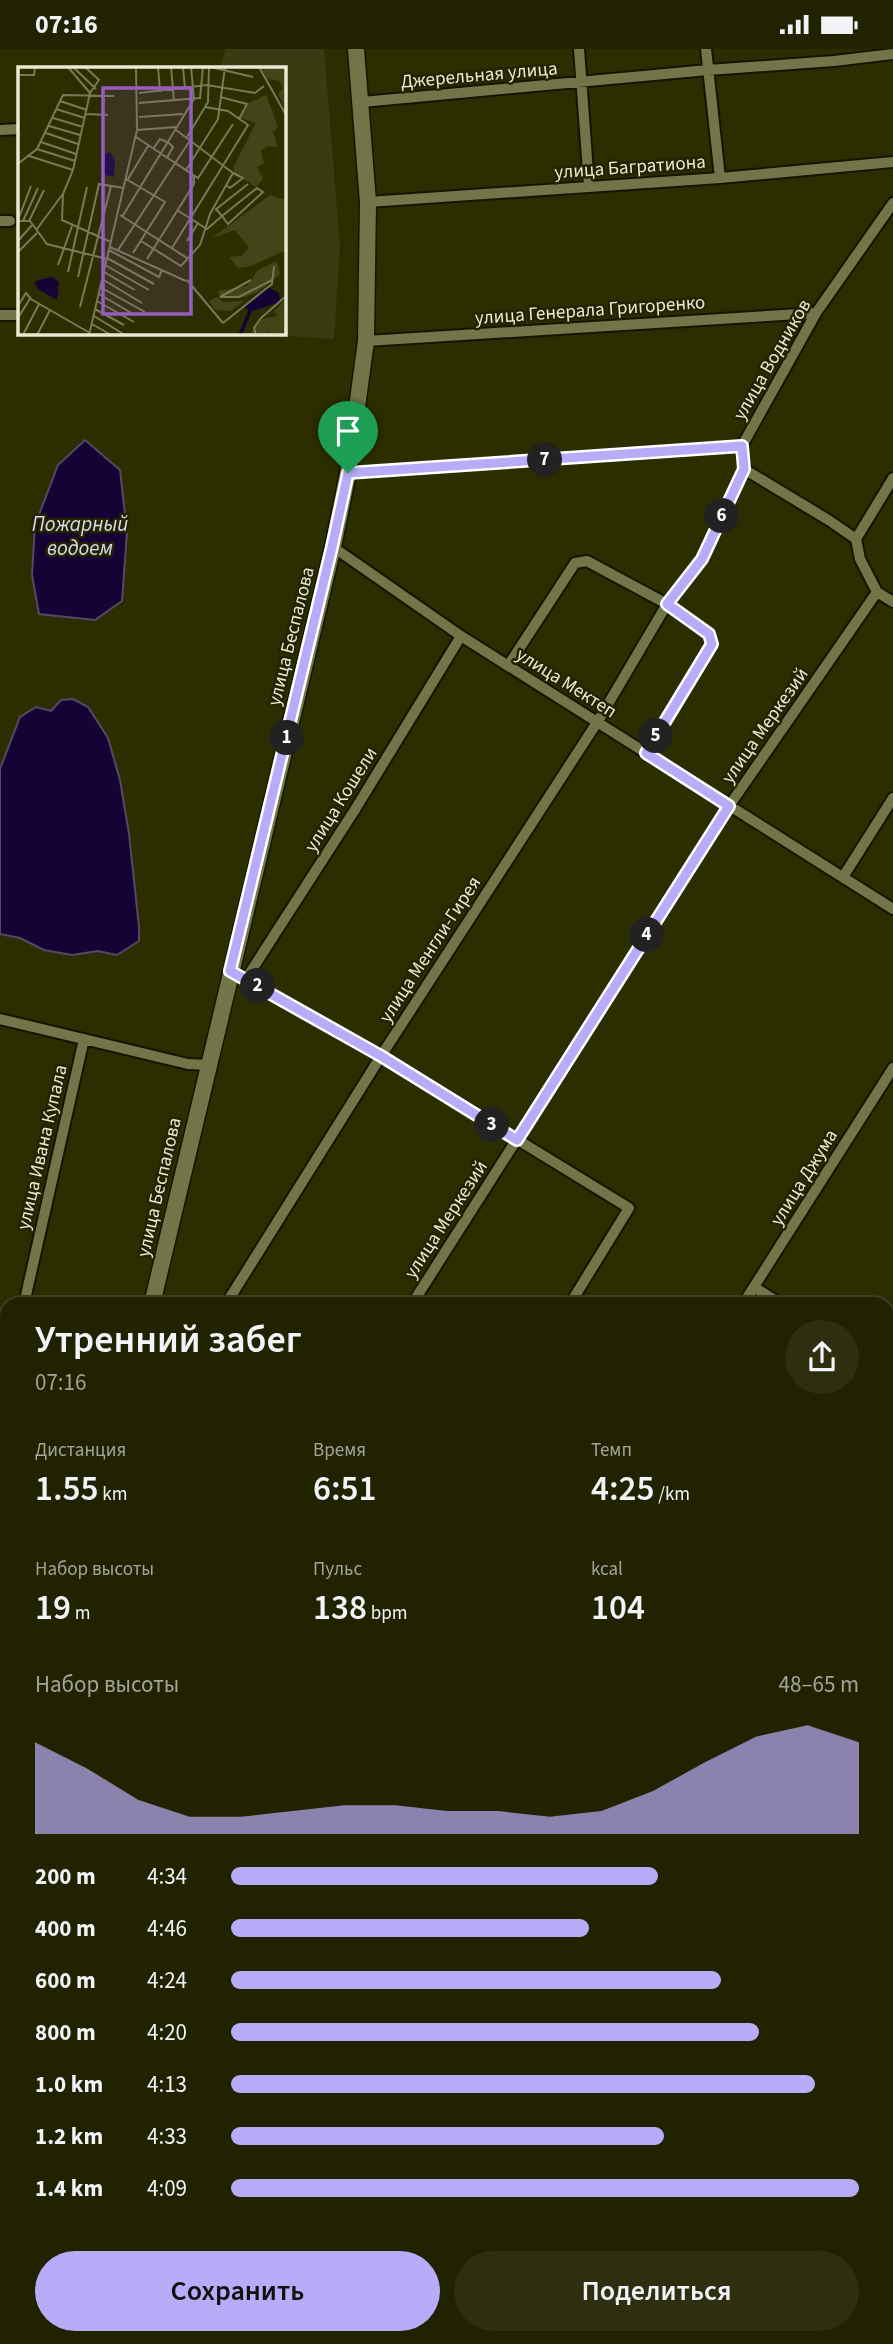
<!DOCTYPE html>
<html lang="ru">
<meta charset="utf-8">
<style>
:root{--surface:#212200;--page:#2d2f0f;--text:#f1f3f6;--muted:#a2a499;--line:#3e3f22;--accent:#b8abf7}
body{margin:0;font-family:"Source Sans 3",sans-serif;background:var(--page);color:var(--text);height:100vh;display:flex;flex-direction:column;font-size:26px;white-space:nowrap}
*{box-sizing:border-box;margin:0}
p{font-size:23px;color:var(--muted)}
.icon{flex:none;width:38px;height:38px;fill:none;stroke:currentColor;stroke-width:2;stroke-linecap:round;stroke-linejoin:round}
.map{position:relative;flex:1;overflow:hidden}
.panel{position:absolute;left:0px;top:1248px;width:894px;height:1048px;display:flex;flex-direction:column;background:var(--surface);border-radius:21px 21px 0 0;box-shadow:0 2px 5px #0004,0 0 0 2px var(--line)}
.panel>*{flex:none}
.pin{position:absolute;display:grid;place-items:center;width:60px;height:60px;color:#fff;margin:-72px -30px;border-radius:50% 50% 50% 0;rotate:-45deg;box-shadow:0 0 7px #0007}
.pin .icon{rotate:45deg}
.km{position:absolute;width:35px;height:35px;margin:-18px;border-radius:50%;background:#222;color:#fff;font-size:19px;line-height:35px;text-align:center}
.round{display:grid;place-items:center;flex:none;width:74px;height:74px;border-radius:37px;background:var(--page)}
.overview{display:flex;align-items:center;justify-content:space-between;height:119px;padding:0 35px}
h1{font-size:38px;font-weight:600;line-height:52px}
.stats{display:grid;grid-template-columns:repeat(3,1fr);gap:10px;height:119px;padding:7px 35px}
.stats div{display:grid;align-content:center}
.stats b{font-size:35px;font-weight:600}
.stats small{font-size:19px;font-weight:400}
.stats p{font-size:19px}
.chart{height:196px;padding:14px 35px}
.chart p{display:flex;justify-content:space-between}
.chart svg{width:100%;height:126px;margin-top:7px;fill:var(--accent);opacity:.7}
.button{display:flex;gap:14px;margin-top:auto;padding:14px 35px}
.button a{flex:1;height:80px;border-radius:42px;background:var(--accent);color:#111;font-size:28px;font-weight:600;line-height:80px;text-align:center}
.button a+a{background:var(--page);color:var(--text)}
ul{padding:0 35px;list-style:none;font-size:23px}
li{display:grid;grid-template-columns:112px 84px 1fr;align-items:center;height:52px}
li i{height:18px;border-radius:9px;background:var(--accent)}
.status{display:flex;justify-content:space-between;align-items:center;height:49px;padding:0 35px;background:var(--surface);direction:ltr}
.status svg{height:19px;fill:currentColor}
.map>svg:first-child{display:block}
.built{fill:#393c12}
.water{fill:#150335;stroke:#544964;stroke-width:2}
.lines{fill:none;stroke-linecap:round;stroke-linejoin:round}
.street-casing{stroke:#141501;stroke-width:14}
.secondary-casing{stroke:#141501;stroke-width:19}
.street{stroke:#717547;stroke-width:10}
.secondary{stroke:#717547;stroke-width:16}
.route-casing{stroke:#fff;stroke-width:14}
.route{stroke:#b8abf7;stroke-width:9}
.labels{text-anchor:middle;stroke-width:5;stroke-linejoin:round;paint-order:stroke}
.street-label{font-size:19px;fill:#e8ebd2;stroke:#222402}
.water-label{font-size:21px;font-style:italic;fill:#dcd9ee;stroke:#222402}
.inset-river{fill:none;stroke:#150335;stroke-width:3.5}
.inset-road{fill:none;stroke:#777a54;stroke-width:2}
.view{fill:#965cc4;fill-opacity:0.15;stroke:#965cc4;stroke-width:3.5}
.inset-edge{fill:none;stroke:#e8ebd2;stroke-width:3.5}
</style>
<div class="status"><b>07:16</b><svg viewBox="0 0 49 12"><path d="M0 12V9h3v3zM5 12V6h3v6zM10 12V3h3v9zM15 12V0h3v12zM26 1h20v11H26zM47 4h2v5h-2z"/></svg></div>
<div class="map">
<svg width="893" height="2295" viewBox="0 0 893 2295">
<rect width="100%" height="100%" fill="#2c2e00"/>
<path class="built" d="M226 0H324L340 198 334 290 247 284H284V19H220Z
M893 1913V1958L887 1954V1916Z"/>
<path class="water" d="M85 391 120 421 127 483 122 552 95 571 39 565 32 526 35 476 58 416Z
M73 650 88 658 108 689 120 731 129 785 139 878V892L117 906 98 902 72 906 44 901 20 889 0 885V720L20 668 36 658 51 662 61 651Z"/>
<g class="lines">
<g class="street-casing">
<path id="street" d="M579 0 589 137
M706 0 720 129
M362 53 708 21 834 12 893 5
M0 81 19 80
M368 153 720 129 893 113
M0 172H10
M0 266H19
M366 292 816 264
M744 420 830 472 856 490 860 510 877 543 893 553
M348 424 742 397
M856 490 893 429
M333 498 461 587 893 860
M508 617 575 514 587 512 667 555 709 585 712 595 646 704
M843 828 893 749
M230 922 381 1007 629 1159 570 1255
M246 930 356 759 461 587
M0 970 188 1015 209 1016
M754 1238 781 1255
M24 1255 84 990
M226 1255 381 1007 598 672 667 555 702 510 744 420 742 397 816 264 893 154
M412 1255 729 757 877 543
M743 1255 893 1019
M887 1331 893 1322
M0 1361 7 1330
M887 1497 893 1488
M0 1539 7 1542
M887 1681 893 1675
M0 1723 7 1724
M0 1943 7 1947
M0 2034 7 2037
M0 2114 7 2118
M0 2200 7 2204
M11 2289 21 2295
M151 2289 161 2295
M300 2289 309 2294"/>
</g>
<g class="secondary-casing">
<path id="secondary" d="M152 1255 333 498 348 424 366 292 368 153 356 0
M0 1901 7 1869
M887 1964 893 1971"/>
</g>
<use href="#street" class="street"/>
<use href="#secondary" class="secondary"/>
</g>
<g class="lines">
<g class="route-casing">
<path id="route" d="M742 397 744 420 702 510 667 555 709 585 712 595 646 704 729 757 517 1091 381 1007 230 922 332 498 348 424Z"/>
</g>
<use href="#route" class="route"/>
</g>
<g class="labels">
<g class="street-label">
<text transform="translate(479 25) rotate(-5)" y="7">Джерельная улица</text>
<text transform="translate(630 117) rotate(-4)" y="7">улица Багратиона</text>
<text transform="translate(590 260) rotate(-4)" y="7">улица Генерала Григоренко</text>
<text transform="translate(771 310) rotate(-60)" y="7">улица Водников</text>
<text transform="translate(290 587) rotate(-76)" y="7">улица Беспалова</text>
<text transform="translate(567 633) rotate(32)" y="7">улица Мектеп</text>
<text transform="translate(764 676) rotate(-55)" y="7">улица Меркезий</text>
<text transform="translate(340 750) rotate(-58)" y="7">улица Кошели</text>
<text transform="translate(429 900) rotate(-57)" y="7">улица Менгли-Гирея</text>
<text transform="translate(41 1098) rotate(-77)" y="7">улица Ивана Купала</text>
<text transform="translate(803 1128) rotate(-58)" y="7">улица Джума</text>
<text transform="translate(158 1138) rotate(-77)" y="7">улица Беспалова</text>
<text transform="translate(445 1170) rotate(-57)" y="7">улица Меркезий</text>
</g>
<g class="water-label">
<text x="80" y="482">Пожарный<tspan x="80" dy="24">водоем</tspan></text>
</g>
</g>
<g transform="translate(18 18)">
<rect width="268" height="268" fill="#2c2e00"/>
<path d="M243 0H268V43L260 27 265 21 261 14 249 12ZM248 28 260 60 255 65 260 80 249 79 243 84 246 96 239 100 245 112 238 120 216 106V99L238 56 223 51 225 45 231 36ZM252 128 268 133V183L233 199 220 201 211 190 223 189 231 181 217 163 194 171ZM259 194 262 207 240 225 228 230 201 228 200 224 229 219 240 203ZM199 230 206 235 226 234 213 244 197 243 191 234ZM268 232V267L250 268 253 257 249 268H231L244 252 259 249 256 244Z" fill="#434519"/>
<path d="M92 85 97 93 96 110 83 107 87 87ZM24 212 35 210 41 215 39 233 20 222 16 215ZM250 220 261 226 262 235 232 245 226 239Z" fill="#150335"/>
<path class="inset-river" d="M222 268 232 244"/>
<path class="inset-road" d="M50 0 72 26M55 0 78 22M67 0 81 13 72 26M140 0 142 25M153 0 156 34M165 0 167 22M192 0 235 10M241 0 268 48M0 8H16L17 0M72 26 55 103 45 127 44 153 93 175M121 26 189 18 237 26 246 19M202 30 229 37 221 52M42 34 69 43M121 36 182 31 185 0M38 42 67 51M68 47 90 48M121 50 165 47M35 51 65 60M31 59 62 68M119 63 158 60M28 66 60 77M118 70 180 111 215 57M169 70 190 35 191 0M23 75 58 87M19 82 57 94M135 82 142 72 151 76 155 80 149 91M11 89 55 103M1 96 19 82 45 28 96 29M168 103 200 52 207 0M108 112 147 135 115 186M110 112 130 79M208 118 212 121 225 111 215 106M159 143 189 162 204 149 239 121 245 125 210 157 204 149 198 142M197 143 230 117M102 148 169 191M104 150 176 32 173 0M0 153 13 119M0 154H12L29 177 89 192M5 154 20 121M11 154 26 123M19 162 44 128M0 174 15 157M123 174 163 199 182 178 192 147 215 106 158 63M169 174 180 156M92 180 168 214M154 181 230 58 210 44 187 40M91 183 141 210 144 203M100 183 171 75M0 185 19 166M89 191 136 217M129 192 176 117V108M40 198 54 159M87 198 131 223M50 205 69 120M86 205 117 223M60 210 81 117 106 121M84 212 124 236M169 213 205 256M233 213 202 230H221L254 213M82 220 127 245M81 227 115 247M11 231 72 266M79 234 116 255M0 239 8 226 13 232M62 240 93 119M77 242 106 258M76 249 107 268M0 251 13 230M205 256 254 217 256 199M74 257 93 268M5 268 21 237M19 268 32 243M71 268 119 63 118 0M238 268 236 261 243 251 267 230"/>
<path class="view" d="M85 21H173V247H85Z"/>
<rect width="268" height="268" class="inset-edge"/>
</g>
</svg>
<div class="pin" style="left:348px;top:424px;background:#1e9e55"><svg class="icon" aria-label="arrive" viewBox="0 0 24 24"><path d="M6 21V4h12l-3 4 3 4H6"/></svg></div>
<b class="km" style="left:287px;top:689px">1</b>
<b class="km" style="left:258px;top:937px">2</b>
<b class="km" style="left:492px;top:1076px">3</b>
<b class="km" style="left:647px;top:886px">4</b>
<b class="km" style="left:656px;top:687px">5</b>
<b class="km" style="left:722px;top:467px">6</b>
<b class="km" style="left:545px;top:411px">7</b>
<section class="panel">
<div class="overview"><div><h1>Утренний забег</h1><p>07:16</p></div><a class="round"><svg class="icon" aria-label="share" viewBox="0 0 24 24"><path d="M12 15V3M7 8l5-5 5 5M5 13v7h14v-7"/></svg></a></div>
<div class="stats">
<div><p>Дистанция</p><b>1.55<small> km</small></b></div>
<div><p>Время</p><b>6:51</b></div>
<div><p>Темп</p><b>4:25<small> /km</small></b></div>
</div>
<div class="stats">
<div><p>Набор высоты</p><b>19<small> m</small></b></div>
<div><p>Пульс</p><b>138<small> bpm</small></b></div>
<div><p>kcal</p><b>104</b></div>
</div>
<div class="chart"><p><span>Набор высоты</span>48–65 m</p>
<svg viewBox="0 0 160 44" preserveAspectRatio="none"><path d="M0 44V12L10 21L20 32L30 38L40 38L50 36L60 34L70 34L80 36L90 36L100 38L110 36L120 29L130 19L140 10L150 6L160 12V44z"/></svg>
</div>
<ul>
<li><b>200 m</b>4:34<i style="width:68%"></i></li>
<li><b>400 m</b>4:46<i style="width:57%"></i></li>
<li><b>600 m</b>4:24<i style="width:78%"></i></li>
<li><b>800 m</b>4:20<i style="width:84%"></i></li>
<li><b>1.0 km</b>4:13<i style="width:93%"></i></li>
<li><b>1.2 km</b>4:33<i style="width:69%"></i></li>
<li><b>1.4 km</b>4:09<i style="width:100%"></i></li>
</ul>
<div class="button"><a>Сохранить</a><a>Поделиться</a></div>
</section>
</div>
